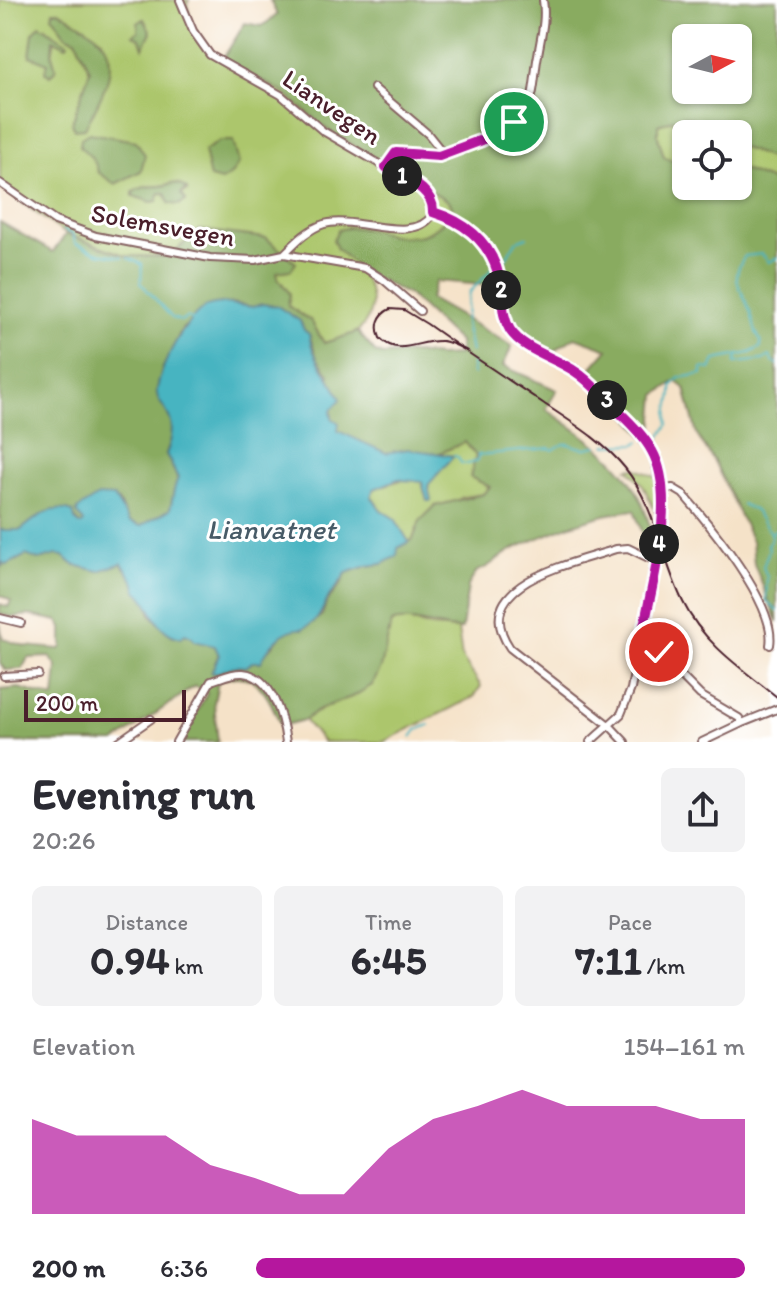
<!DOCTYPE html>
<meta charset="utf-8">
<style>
:root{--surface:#fff;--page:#f2f2f3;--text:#2b2b33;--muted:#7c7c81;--accent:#b5179e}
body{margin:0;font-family:Itim,sans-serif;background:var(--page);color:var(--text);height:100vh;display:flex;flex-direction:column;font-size:30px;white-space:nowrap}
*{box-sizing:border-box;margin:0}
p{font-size:26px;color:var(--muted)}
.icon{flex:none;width:44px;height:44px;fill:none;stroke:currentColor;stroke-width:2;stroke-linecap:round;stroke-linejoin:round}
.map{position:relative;height:742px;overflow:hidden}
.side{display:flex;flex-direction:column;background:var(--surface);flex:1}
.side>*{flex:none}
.needle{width:52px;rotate:83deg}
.fabs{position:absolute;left:672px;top:24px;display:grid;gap:16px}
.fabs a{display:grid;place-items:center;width:80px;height:80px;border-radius:12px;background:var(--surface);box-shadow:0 2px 6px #0004;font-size:40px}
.scale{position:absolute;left:24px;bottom:20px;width:162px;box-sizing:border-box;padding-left:8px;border:4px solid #4a1f2b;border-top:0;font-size:22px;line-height:28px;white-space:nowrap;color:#4a1f2b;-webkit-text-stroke:6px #fff;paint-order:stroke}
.pin{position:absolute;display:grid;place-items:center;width:68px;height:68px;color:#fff;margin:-34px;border:4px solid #fff;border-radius:50%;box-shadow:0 2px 8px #0007}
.km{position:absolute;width:40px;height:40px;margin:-20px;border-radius:50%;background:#222;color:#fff;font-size:22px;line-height:40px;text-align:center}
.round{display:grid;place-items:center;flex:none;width:84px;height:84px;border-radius:12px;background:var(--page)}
.head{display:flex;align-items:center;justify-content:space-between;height:136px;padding:0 32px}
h1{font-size:44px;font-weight:700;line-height:60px}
.stats{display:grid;grid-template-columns:repeat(3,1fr);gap:12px;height:136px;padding:8px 32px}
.stats div{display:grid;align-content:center;border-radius:12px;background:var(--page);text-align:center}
.stats b{font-size:40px;font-weight:700}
.stats small{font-size:22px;font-weight:400}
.stats p{font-size:22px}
.chart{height:224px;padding:16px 32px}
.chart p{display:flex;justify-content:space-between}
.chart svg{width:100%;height:144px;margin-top:8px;fill:var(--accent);opacity:.7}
ul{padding:0 32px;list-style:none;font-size:26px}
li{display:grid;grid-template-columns:128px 96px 1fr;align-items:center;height:60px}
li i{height:20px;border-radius:10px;background:var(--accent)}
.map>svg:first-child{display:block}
.green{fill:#acc66c;stroke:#7b724c;stroke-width:2;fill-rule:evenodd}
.forest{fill:#89ab60;stroke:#6a6546;stroke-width:2;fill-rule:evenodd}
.water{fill:#46b4c1;stroke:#486a76;stroke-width:2}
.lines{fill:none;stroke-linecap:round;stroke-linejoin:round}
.stream{stroke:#46b4c1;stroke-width:2}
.minor-casing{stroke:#866362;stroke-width:10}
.minor{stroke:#fff;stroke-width:6}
.tram{stroke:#4a1f2b;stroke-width:2}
.route-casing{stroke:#fff;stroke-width:16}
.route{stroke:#b5179e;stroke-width:10}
.labels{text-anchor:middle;stroke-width:6;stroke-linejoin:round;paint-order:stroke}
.street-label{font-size:26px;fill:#4a1f2b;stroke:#fff}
.water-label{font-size:28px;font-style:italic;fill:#485b67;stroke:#fff}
</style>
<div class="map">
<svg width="777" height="742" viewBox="0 0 777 742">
<rect width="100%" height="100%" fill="#fff"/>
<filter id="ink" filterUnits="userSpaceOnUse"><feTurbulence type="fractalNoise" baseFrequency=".0125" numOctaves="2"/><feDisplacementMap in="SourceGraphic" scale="16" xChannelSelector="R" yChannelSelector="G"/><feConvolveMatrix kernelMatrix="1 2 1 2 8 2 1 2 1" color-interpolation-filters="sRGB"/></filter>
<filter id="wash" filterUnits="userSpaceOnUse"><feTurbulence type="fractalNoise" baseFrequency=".006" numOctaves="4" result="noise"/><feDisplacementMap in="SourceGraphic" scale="32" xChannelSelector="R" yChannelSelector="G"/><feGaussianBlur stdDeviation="1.8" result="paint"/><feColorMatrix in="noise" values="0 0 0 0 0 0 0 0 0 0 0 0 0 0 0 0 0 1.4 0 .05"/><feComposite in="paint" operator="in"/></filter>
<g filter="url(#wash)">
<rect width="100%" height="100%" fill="#f5e2c8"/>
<path class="green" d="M0 0H189L187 4 192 25 207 50 283 92 328 130 450 202 454 213 425 235 402 238 347 227 337 249C363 264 385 304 360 329 352 337 334 340 324 343L311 321 288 306 290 294 278 278 277 272 199 230 170 257 127 256 66 234 0 187ZM59 11 102 40 72 123 90 71 76 39C61 35 56 26 59 11ZM46 27 55 38 52 55 56 69 41 58ZM172 183 187 191 181 194 185 200C170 195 157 193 144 186L164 187Z
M683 116 700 121 718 134H686V166L664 157 658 137V125Z
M738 146 777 161V183L738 168Z
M465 442 476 456 474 469 490 486 483 494 463 497 420 521 413 539 409 542 395 519 381 510 371 496 374 489C392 483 404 476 422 482L427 501V485L452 456 435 455Z
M634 468 657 477 661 524 643 485 628 469Z
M402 618 430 627 458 629 462 658 481 686 474 697 383 742H323L304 720C325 705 349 698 372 685L391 623Z"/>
<path class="forest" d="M270 0H777V161L738 146V134H718L700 121 683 116 658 125V137L664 157 686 166V186H738V168L777 183V622L754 564 752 541 715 463 697 435 685 388 676 381 656 395 652 441 649 442 620 407 586 374 608 349 575 337 551 353C510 330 512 334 508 287L436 281 430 299 512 346 503 366 557 390 546 409C580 433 618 456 638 494 647 512 650 529 656 546L647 545 634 510C593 514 551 532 514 549 500 555 492 567 477 571L468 586 462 629C439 630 410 615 391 623L381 668 372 685 354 696 320 709 304 720 281 726C269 697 256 664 218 682L214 703 218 742H180L207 693 195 686 115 742H0L1 690 19 688 54 698 57 667 50 657 28 658 22 669 5 670 0 663V624L3 639 25 646 60 649 62 647V628L58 621 29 615 13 617 0 614V604L8 607 11 601 0 595V562L3 567 2 562 15 561 26 555 44 559 56 554 63 556 74 565 99 571 121 563 147 599 151 615 174 637 185 634 192 636 194 641 215 646 219 654 215 663 216 674 231 666 246 667 273 646 282 633 294 628 302 629 322 615 327 601 341 584 346 573 366 566 382 564 398 548 413 539 420 521 435 506 483 494 490 487 470 477 476 456 465 442 435 455 409 449 386 453 348 437 338 431 332 418 329 374 317 358 309 334 304 330 300 321 277 306 262 304 253 307 231 303 193 320 182 329 161 372 158 394 169 413 174 431 166 454 178 479C173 489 173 498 170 509L141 526 129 522 118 501 77 513 84 522 81 525 68 510C41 514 43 512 21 530H0V222L53 252 66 234 127 256 169 257 199 230 266 238 296 263 291 270 277 272 278 278 290 294 288 306 311 321 324 343 358 332 375 352 382 355 416 353 438 356 459 355V342L409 295 362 271 337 249 333 240 338 230C366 221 393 243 422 235 433 232 445 220 454 213L450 202 328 130 283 92 222 60 245 23 262 26 277 15ZM686 38H738V90H686Z
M53 11H59C72 20 91 28 101 40 124 65 97 104 85 128L74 129 72 123 90 70 76 39C57 34 64 26 52 16Z
M144 19 151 32 143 48 140 39 133 35 138 31V23Z
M40 25 68 43 66 46 53 39 52 55 56 69 50 76 45 72 48 63 30 56 33 33Z
M89 133 136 141 145 155 141 171 115 184 98 172C96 161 89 154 80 147L81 138Z
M220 141H233L239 163 231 175 221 181 210 178 204 151Z
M172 183 179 184 187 189 181 194 186 200C181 206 176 205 169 203L165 193H160L157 201 151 202 133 196V192C149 182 157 190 172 183Z"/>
<path class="water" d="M222 303 253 307 262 304 277 306 300 321 304 330 309 334C312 358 331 378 341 399L331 410 332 418 339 423 338 431 386 453 409 449 454 456 428 485 431 501H427L422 482C413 479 407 482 398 479L374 489 371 496 381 510 395 519 409 542 398 548 397 556 382 564 366 566 346 573C341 584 332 590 327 600 319 616 319 621 302 629 284 627 267 648 261 662H252L246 667C229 663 224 674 211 673L219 655 215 646 194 641 192 637 185 634 181 638C152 632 153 601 136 590L135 583 122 563 99 571 74 565 63 556 56 555 39 560 26 555 7 565 2 562V567L0 562V530H21C37 517 51 504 73 512L75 520 81 525 84 522 77 513 78 509 98 496 114 497 129 522 141 526 170 509C173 498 173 489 178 478L166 454C184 412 154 408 157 389 162 363 182 324 204 308 208 304 216 304 222 303Z"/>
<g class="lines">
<path class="stream" d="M64 230 73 234 75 243 98 253 122 257
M128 258 142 264 141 283 172 318 181 321 188 317 193 320
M499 265 505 260 516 241 527 237
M471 352 465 323 469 293 493 268
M737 357 735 363 763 360 770 356 772 361 777 364
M472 364 473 374
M659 439 669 424C665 410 674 400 672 386L679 378 702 374V368L711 369 715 360 750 353 761 347V341C752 328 755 324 750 311 742 288 728 280 745 256L762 254 769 262 777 258
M606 445 636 444 640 441
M454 456 458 457 461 463 468 464 478 461V455L550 448 553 450C569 439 565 445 583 448 587 449 592 446 597 446
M742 504 755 511 771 533
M777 529 771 533 772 536 768 545 769 550 763 567 767 577 766 601 777 611
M412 737 417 730 429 725"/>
</g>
</g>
<g filter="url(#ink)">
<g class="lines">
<g class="minor-casing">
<path id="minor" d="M180 0 193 31 210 55 281 95 323 131 421 188 432 200V215C414 245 355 215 324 224 308 229 295 243 284 254
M374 88 428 134 444 154
M386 167 396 153C409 150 420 158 433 157 455 155 514 129 526 110 536 94 534 73 538 55 541 36 546 20 543 0
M0 183 55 221 96 236 210 258 255 260 284 254 365 268 384 280 420 311
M433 212C471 225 496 245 501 286 503 306 504 323 518 339L579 373 637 430 653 452 661 489
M0 618 21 623
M642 636 700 695 739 718 742 723 777 709
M4 676 38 674
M118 742 151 719
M176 742 211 681C221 678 232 672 243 673 273 676 283 719 286 742
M590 742 621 714 631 689 662 527 661 489 673 488 683 494C709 524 777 605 770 645
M625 742 610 726 510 648C466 583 575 563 616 549L628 548 655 561
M702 742 742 723"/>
</g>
<use href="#minor" class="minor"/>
<path class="tram" d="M467 351C459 347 451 342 442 341 420 339 399 358 380 338 375 326 378 315 390 309L404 310 427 324C465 351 504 377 543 403 571 422 603 441 625 468 656 507 661 558 683 602 703 643 742 669 777 697"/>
</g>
</g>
<g class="lines" filter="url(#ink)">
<g class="route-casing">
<path id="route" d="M514 122 482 140 439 156 396 153 386 167C403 178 434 188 433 212 471 224 496 248 501 288 503 302 502 317 510 330 523 350 556 358 576 372 589 380 600 394 612 405 626 419 642 433 652 451 678 497 651 587 642 636L659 652"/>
</g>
<use href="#route" class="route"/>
</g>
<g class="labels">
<g class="street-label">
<text transform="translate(332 107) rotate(34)" y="9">Lianvegen</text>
<text transform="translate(163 225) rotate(10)" y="9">Solemsvegen</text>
</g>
<g class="water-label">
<text x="271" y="539">Lianvatnet</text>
</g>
</g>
</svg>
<div class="fabs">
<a><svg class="needle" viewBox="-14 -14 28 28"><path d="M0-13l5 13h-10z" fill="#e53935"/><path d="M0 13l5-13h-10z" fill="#7c7c81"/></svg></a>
<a><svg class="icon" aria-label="locate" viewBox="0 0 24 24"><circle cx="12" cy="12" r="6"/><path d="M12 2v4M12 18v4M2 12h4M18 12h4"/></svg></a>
</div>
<div class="scale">200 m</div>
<div class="pin" style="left:514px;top:122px;background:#1e9e55"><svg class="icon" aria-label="arrive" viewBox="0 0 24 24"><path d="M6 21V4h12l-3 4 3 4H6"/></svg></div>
<div class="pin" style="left:659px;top:652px;background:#d93025"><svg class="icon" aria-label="check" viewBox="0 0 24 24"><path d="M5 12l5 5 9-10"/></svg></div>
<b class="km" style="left:402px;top:176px">1</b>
<b class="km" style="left:501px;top:290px">2</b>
<b class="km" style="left:607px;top:400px">3</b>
<b class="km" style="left:659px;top:544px">4</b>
</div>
<section class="side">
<div class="head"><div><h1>Evening run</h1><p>20:26</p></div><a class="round"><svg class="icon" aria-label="share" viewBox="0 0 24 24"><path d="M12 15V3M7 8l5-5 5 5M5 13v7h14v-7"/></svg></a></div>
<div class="stats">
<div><p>Distance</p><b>0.94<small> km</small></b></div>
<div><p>Time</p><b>6:45</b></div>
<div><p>Pace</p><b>7:11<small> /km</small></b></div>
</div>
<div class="chart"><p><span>Elevation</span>154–161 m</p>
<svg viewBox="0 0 160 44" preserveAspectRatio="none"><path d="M0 44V15L10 20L20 20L30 20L40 29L50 33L60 38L70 38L80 24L90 15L100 11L110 6L120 11L130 11L140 11L150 15L160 15V44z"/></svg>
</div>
<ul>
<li><b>200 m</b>6:36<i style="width:100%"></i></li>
</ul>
</section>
